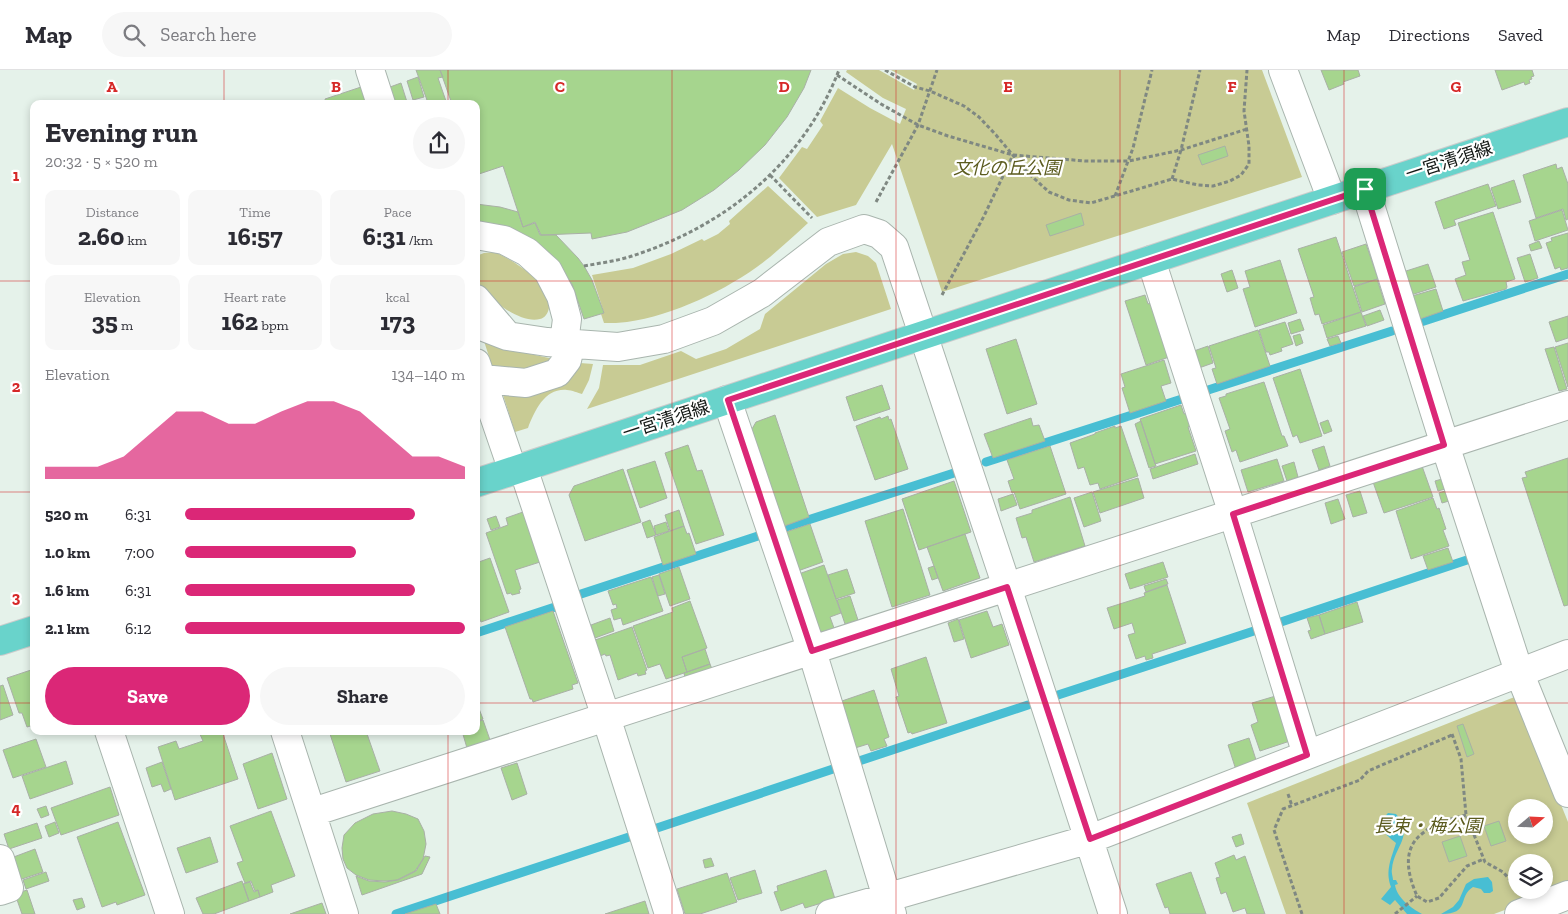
<!DOCTYPE html>
<meta charset="utf-8">
<style>
:root{--surface:#fff;--page:#f7f7f7;--text:#2b2b33;--muted:#7c7c81;--line:#e1e1e2;--accent:#db2777}
body{margin:0;font-family:"Zilla Slab","Noto Sans JP",serif;background:var(--page);color:var(--text);height:100vh;display:flex;flex-direction:column;font-size:19px;white-space:nowrap}
*{box-sizing:border-box;margin:0}
p{font-size:16px;color:var(--muted)}
.icon{flex:none;width:28px;height:28px;fill:none;stroke:currentColor;stroke-width:2;stroke-linecap:round;stroke-linejoin:round}
.map{position:relative;flex:1;overflow:hidden}
.drawer{position:absolute;left:30px;top:30px;width:450px;height:635px;display:flex;flex-direction:column;background:var(--surface);border-radius:10px;box-shadow:0 2px 8px #0003}
.drawer>*{flex:none}
.needle{width:32px;rotate:71deg}
.fabs{position:absolute;left:1508px;top:729px;display:grid;gap:10px}
.fabs a{display:grid;place-items:center;width:45px;height:45px;border-radius:50%;background:var(--surface);box-shadow:0 2px 8px #0003;font-size:25px}
.pin{position:absolute;display:grid;place-items:center;width:42px;height:42px;color:#fff;margin:-21px;border-radius:10px;box-shadow:0 2px 8px #0006}
.round{display:grid;place-items:center;flex:none;width:52px;height:52px;border-radius:26px;background:var(--page)}
.summary{display:flex;align-items:center;justify-content:space-between;height:85px;padding:0 15px}
h1{font-size:28px;font-weight:700;line-height:38px}
.figures{display:grid;grid-template-columns:repeat(3,1fr);gap:8px;height:85px;padding:5px 15px}
.figures div{display:grid;align-content:center;border-radius:10px;background:var(--page);text-align:center}
.figures b{font-size:25px;font-weight:700}
.figures small{font-size:14px;font-weight:400}
.figures p{font-size:14px}
.chart{height:140px;padding:10px 15px}
.chart p{display:flex;justify-content:space-between}
.chart svg{width:100%;height:90px;margin-top:5px;fill:var(--accent);opacity:.7}
.cta{display:flex;gap:10px;margin-top:auto;padding:10px 15px}
.cta a{flex:1;height:58px;border-radius:30px;background:var(--accent);color:#fff;font-size:20px;font-weight:700;line-height:58px;text-align:center}
.cta a+a{background:var(--page);color:var(--text)}
ul{padding:0 15px;list-style:none;font-size:16px}
li{display:grid;grid-template-columns:80px 60px 1fr;align-items:center;height:38px}
li i{height:12px;border-radius:6px;background:var(--accent)}
header{display:flex;align-items:center;gap:30px;box-sizing:border-box;height:70px;padding:0 25px;background:var(--surface);border-bottom:1px solid var(--line)}
header strong{font-size:24px}
nav{display:flex;gap:28px;margin-inline-start:auto;font-size:18px}
.search{width:350px;height:45px;background:var(--page);display:flex;align-items:center;gap:12px;box-sizing:border-box;padding:0 18px;border-radius:28px;color:var(--muted);font-size:19px}
.map>svg:first-child{display:block}
.green{fill:#c8cb94;fill-rule:evenodd}
.water{fill:#48bed3}
.lines{fill:none;stroke-linecap:round;stroke-linejoin:round}
.stream{stroke:#48bed3;stroke-width:9}
.building{fill:#a6d58e;stroke:#a9b0a6}
.minor-casing{stroke:#a9b5ae;stroke-width:30}
.major-casing{stroke:#cbcccc;stroke-width:30}
.path{stroke:#7f8882;stroke-width:3;stroke-dasharray:4 2.5;stroke-linecap:butt}
.minor{stroke:#fff;stroke-width:28}
.major{stroke:#69d3cb;stroke-width:28}
.route-casing{stroke:#fff;stroke-width:10}
.route{stroke:#db2777;stroke-width:6}
.grid{fill:none;stroke:#d62828;stroke-width:1;stroke-opacity:0.55}
.labels{text-anchor:middle;stroke-width:4.5;stroke-linejoin:round;paint-order:stroke}
.street-label{font-size:18px;fill:#131815;stroke:#fff}
.park-label{font-size:18px;font-style:italic;fill:#5b5b1e;stroke:#fff}
.grid-label{font-size:16px;text-anchor:middle;font-weight:bold;fill:#d62828;stroke:#fff;stroke-width:4.5;stroke-linejoin:round;paint-order:stroke}
</style>
<header>
<strong>Map</strong>
<div class="search"><svg class="icon" aria-label="search" viewBox="0 0 24 24"><circle cx="10" cy="10" r="6"/><path d="M15 15l6 6"/></svg>Search here</div>
<nav><a>Map</a><a>Directions</a><a>Saved</a></nav>
</header>
<div class="map">
<svg width="1568" height="844" viewBox="0 0 1568 844">
<rect width="100%" height="100%" fill="#e5f2ea"/>
<path class="green" d="M847 0H879L914 20 917 14 891 0H1262L1302 107 942 222 892 74 856 135 817 147 779 108 802 77 807 79 823 55 820 51 838 18 870 38 900 54 906 39 883 28 846 2Z
M768 116 808 153C796 164 783 176 770 187 733 217 676 245 627 252 620 253 612 253 604 253L601 244 604 243 592 205 633 198 671 184 702 169 704 171 718 164 730 154 729 151Z
M495 182C514 191 552 214 549 238 548 243 545 248 540 249 520 255 481 225 476 206 475 200 476 193 476 186L484 183Z
M856 182 868 186 876 193 891 239 587 339 599 318 603 295H640L681 281 696 289 726 279 760 259 765 244 826 194 843 184Z
M483 268 517 281 558 290 536 298 519 300 493 299Z
M580 293 593 294 589 310 582 324C578 323 572 320 567 320 545 318 535 340 528 358L515 362 503 325H528L562 313 574 305Z
M1517 626 1568 752V816L1494 844H1286L1247 733ZM1516 738H1544V765H1516ZM1516 792H1544V820H1516Z"/>
<path class="water" d="M1388 743 1396 744C1415 766 1394 776 1392 799 1391 802 1393 807 1393 810H1396L1398 814 1395 815C1397 828 1411 838 1422 844H1407L1395 830 1390 835 1381 829 1391 817C1385 801 1391 789 1396 773 1385 764 1375 756 1388 743Z
M1488 807 1492 812 1493 821 1490 823H1484L1481 819 1473 817C1457 827 1471 844 1441 844L1453 837 1459 830 1466 814 1474 809Z"/>
<g class="lines">
<path class="stream" d="M1421 252 1568 204
M1205 321 1392 261
M986 392 1185 328
M780 459 954 403
M581 524 758 466
M1278 553 1467 490
M476 563 555 537
M1058 625 1260 559
M856 692 1028 635
M657 758 839 697
M396 844 629 767"/>
</g>
<path class="building" d="M416 0H440L443 7 438 8 447 34H416L427 30Z
M440 0H811L804 18 787 47 765 75 739 100 714 120 682 140 627 162 592 169 591 163 541 165 535 152 523 157 503 96 476 105V34H452Z
M1321 0H1358L1360 6 1343 12 1344 14 1329 20Z
M1495 0H1532L1534 6 1531 7 1532 9 1529 10 1530 13 1525 15 1524 12 1502 20Z
M418 7 424 27 413 30 407 11Z
M401 13 407 32 395 34 390 17Z
M361 17 367 34H326L325 29Z
M1225 76 1228 86 1202 95 1198 85Z
M1556 94 1557 99 1562 97 1568 114V149L1566 150 1563 139 1536 148 1523 105Z
M1514 110 1521 132 1498 139 1491 118Z
M1488 114 1496 136 1454 150 1456 155 1444 159 1435 132Z
M476 134 500 137 518 142 523 157 535 153 540 165H556L578 188 584 196 592 210 604 243 584 249 572 214 558 195 476 153Z
M1562 140 1568 160 1535 171 1529 151Z
M1493 142 1515 209 1506 212 1507 217 1506 219 1463 231 1455 209 1466 205 1462 192 1470 190 1458 153Z
M1081 143 1084 155 1050 166 1046 155Z
M1568 163V198L1561 200 1560 197 1555 199 1546 173 1552 171 1551 168Z
M1336 167 1361 242 1322 254 1319 244 1315 245 1310 228 1314 227 1298 179Z
M1539 171 1542 178 1531 181 1529 175Z
M1366 174 1378 209 1354 216 1342 182Z
M1530 184 1538 208 1525 212 1517 188Z
M1280 190 1297 243 1255 257 1243 219 1250 217 1245 201Z
M1428 194 1436 217 1411 225 1403 202Z
M1232 200 1238 218 1227 222 1221 204Z
M1377 209 1385 234 1362 242 1354 217Z
M1436 219 1443 241 1420 249 1412 226Z
M1145 225 1148 234 1154 232 1172 286 1146 295 1125 231Z
M1380 240 1384 250 1367 256 1363 246Z
M1361 242 1366 256 1327 268 1323 255Z
M1568 246V268L1556 272 1549 252Z
M1300 249 1304 260 1291 264 1288 253Z
M1285 252 1293 274 1281 278 1282 281 1270 285 1269 282H1266L1259 260Z
M1258 260 1270 296 1217 314 1212 299 1216 298 1209 276Z
M1300 264 1303 273 1296 276 1293 266Z
M1338 266 1341 273 1330 276 1327 269Z
M1016 269 1037 334 1007 344 986 279Z
M1568 273V317L1555 277Z
M1208 276 1213 293 1196 299 1191 282Z
M1554 277 1567 319 1559 321 1545 279Z
M1164 290 1171 313 1161 316 1166 331 1130 343 1122 318 1125 317 1121 304Z
M1300 299 1322 366 1300 373 1297 365 1293 367 1273 308Z
M1264 312 1282 366H1284L1288 376 1240 392 1236 380 1232 382 1225 361 1230 359 1219 328 1226 326V324Z
M882 315 890 339 854 351 846 327Z
M1181 335 1184 344 1188 342 1192 355 1188 357 1196 381 1155 394 1140 349Z
M775 345 809 447 779 458 748 366 756 352Z
M888 346 889 350 891 349 908 399 875 410 856 356 880 347 881 349Z
M1031 348 1033 356 1039 355 1045 371 993 388 984 364Z
M1328 350 1332 361 1324 364 1320 353Z
M1141 351 1156 396 1149 398 1135 354Z
M1115 356V358L1121 356 1138 406 1100 419 1098 413 1090 415 1084 397 1078 399 1070 373 1095 364V363Z
M688 375 697 401 702 400 724 465 696 474 665 383Z
M1050 376 1066 424 1020 439 1014 422 1012 423 1008 411 1014 409 1007 390Z
M1324 376 1330 396 1319 400 1312 380Z
M1195 384 1198 394 1153 409 1150 399Z
M1568 388V535L1564 536 1522 408 1527 407 1525 402Z
M1277 389 1284 411 1248 422 1241 400Z
M655 391 667 428 640 438 627 400Z
M1294 392 1298 407 1287 411 1282 396Z
M1422 396 1433 427 1384 443 1373 412Z
M623 399 641 452 585 471 569 425 574 416Z
M1138 408 1144 428 1100 443 1093 422Z
M1442 409 1445 419 1438 421 1435 411Z
M954 411 971 462 919 480 902 429Z
M1360 421 1367 443 1353 447 1346 425Z
M1445 421 1449 431 1442 433 1439 423Z
M1092 422 1101 451 1084 457 1074 428Z
M1013 424 1017 435 1001 441 998 429Z
M1070 427 1085 476 1034 492 1026 467 1022 468 1016 448 1032 443V440Z
M1433 428 1437 439 1439 438 1446 459 1443 460 1449 476 1411 489 1396 441Z
M1338 429 1345 449 1331 454 1325 433Z
M903 439 930 525 892 537 865 451Z
M679 440 684 456 670 461 665 445Z
M523 442 540 492 515 500 521 519 519 520 520 523 512 525 511 523 507 524 486 463 508 455 506 448Z
M496 446 500 457 491 460 487 449Z
M650 450 656 465 647 468 642 453Z
M666 452 669 461 656 465 654 456Z
M810 454 823 492 792 503 786 462Z
M684 456 687 464 689 463 696 484 663 495 654 467Z
M965 464 980 508 943 521 927 477Z
M1448 478 1453 492 1428 500 1423 486Z
M490 488 509 542 481 552 476 540V493Z
M1163 492 1168 507 1130 519 1125 504Z
M824 495 841 543 830 547 834 558 822 562 811 557 793 506Z
M934 496 938 508 932 510 928 498Z
M679 497 690 529 670 536 659 504Z
M847 499 855 523 836 529 828 505Z
M659 505 665 524 658 526 652 507Z
M651 507 663 541 623 555 621 548 614 550 611 540 617 538 616 534 613 535 608 521Z
M1166 509 1168 514 1146 522 1144 516Z
M1167 515 1186 573 1152 584 1153 588 1146 590 1145 586 1136 589 1128 565 1135 563 1132 553 1114 559 1107 538 1145 526 1144 523Z
M850 526 858 550 845 554 837 530Z
M690 531 707 578 682 587 687 602 666 609 660 594 648 598 633 556 673 542 672 538Z
M1357 532 1363 552 1325 564 1319 545Z
M553 541 578 613 572 615 573 619 533 632 532 629H530L505 557Z
M987 541 993 557 1002 554 1009 575 971 588 959 550Z
M1319 545 1325 564 1311 569 1308 561 1311 560 1307 548Z
M610 548 614 561 595 568 591 555Z
M958 549 964 569 954 572 948 553Z
M632 557 647 600 645 601 646 604 638 606 637 603 618 610 610 585 606 586 605 584 600 586 595 570Z
M705 579 710 594 687 602 682 587Z
M926 587 947 653 912 664 911 662 908 663 896 627 899 626 891 599Z
M710 594 712 599 685 608 684 603Z
M34 599V655L27 657 22 643H19L7 608Z
M3 615 13 645 0 650V616Z
M874 620 889 667 884 669 887 676 871 681 868 674 855 678 839 632Z
M1279 625 1293 670 1260 681 1251 655 1258 652 1252 633Z
M476 631 483 649 476 652Z
M483 650 490 670 467 678 462 661H476V652Z
M1463 654 1474 684 1467 687 1457 656Z
M222 661 238 709 175 730 158 677 176 671 179 679 203 671 199 662Z
M329 661H366L380 701 346 712Z
M1249 668 1257 693 1236 700 1228 675Z
M36 669 46 697 13 708 3 680Z
M272 683 287 729 258 739 243 694Z
M66 691 73 714 30 729 22 706Z
M162 692 171 719 164 722 161 714 152 717 146 698Z
M517 693 527 724 512 730 501 698Z
M110 717 119 745 61 765 51 738Z
M46 736 49 745 41 748 37 739Z
M271 741 295 806 271 815 273 822 260 827 258 820 255 821 251 811 245 813 237 793 243 791 230 756Z
M392 741 406 744 418 749 424 761 426 774 423 789 415 801 397 810 385 811 369 810 356 805 347 798 343 789 342 778 344 765 355 753 373 744Z
M1499 751 1506 771 1491 776 1484 756Z
M55 752 59 763 49 767 45 756Z
M118 752 145 825 117 835 116 832 102 837 77 767Z
M37 753 42 768 9 779 4 764Z
M1241 764 1244 774 1236 777 1232 767Z
M1460 766 1467 786 1449 792 1442 772Z
M210 767 218 792 186 803 177 778Z
M35 779 43 802 19 810 11 788Z
M1234 785 1236 790 1245 786 1265 844H1247L1245 838 1233 842 1226 822 1221 824 1216 808 1220 807 1215 793Z
M425 786 430 787 422 804 362 825 356 806 369 811 385 812 398 810 416 801Z
M711 788 714 796 705 798 703 790Z
M755 800 762 823 738 830 730 808Z
M826 800 835 829 805 838 803 833 781 841 774 822 778 821 777 816Z
M46 802 49 811 26 819 23 810Z
M1191 802 1206 844H1170L1168 837 1165 838 1156 814Z
M727 803 737 832 700 844H685L677 819Z
M242 811 249 831 214 844H203L196 828Z
M250 812 254 822 258 820 260 827 249 831 243 814Z
M27 820 35 844H22L15 824Z
M82 828 85 837 77 840 73 830Z
M645 831 649 844H605Z
M322 833 326 844H290Z
M436 834 440 844H405Z"/>
<g class="lines">
<g class="minor-casing">
<path id="minor" d="M370 0 381 34
M1283 0 1332 130
M1365 119 1445 375 1519 602 1568 723
M476 165 504 170 527 182 548 201 561 226 567 249 564 273
M1151 190 1233 444 1307 685
M476 229 506 264
M476 254 507 266 547 272 618 277 664 269 713 251 762 223 828 172 864 159 879 164 894 177 1007 517 1113 844
M476 293 513 401
M482 309 526 313 557 303 567 290 571 273
M727 330 812 581 892 844
M523 398 606 647 669 844
M109 661 170 844
M285 661 344 844
M313 742 1568 335
M0 789 9 818 0 821
M830 844 1090 769 1568 584
M1519 844 1568 825"/>
</g>
<g class="major-casing">
<path id="major" d="M476 413 1568 52
M0 571 34 560"/>
</g>
<path class="path" d="M885 0 915 17 930 21 964 36 979 47 996 65 1026 101 1049 122 1069 130 1091 133 1172 109 1198 115 1213 116 1230 111 1241 105 1249 94V76L1244 41 1247 0
M837 5 881 34 918 55 948 66 1013 85 1085 91H1129L1181 80 1247 59
M770 105 812 148
M1172 109 1181 80 1200 0
M1115 126 1133 78 1152 0
M876 132 918 55 937 0
M584 196C600 193 617 191 632 186 726 156 803 93 839 0
M942 225 984 146 1013 85
M1452 664 1461 689 1466 745 1485 792 1503 802 1514 814
M1288 724 1292 736
M1466 745C1456 748 1445 750 1436 754 1431 756 1427 760 1423 763 1401 779 1408 805 1417 826L1427 832 1439 828 1467 796 1484 789
M1302 844 1274 760 1283 739 1360 710 1368 701 1452 665
M1395 844 1417 826"/>
<use href="#minor" class="minor"/>
<use href="#major" class="major"/>
</g>
<g class="lines">
<g class="route-casing">
<path id="route" d="M1365 119 1444 375 1233 444 1307 685 1090 769 1007 517 812 581 728 330Z"/>
</g>
<use href="#route" class="route"/>
</g>
<path class="grid" d="M224 0V34M448 0V34M672 0V844M896 0V844M1120 0V844M1344 0V844M0 211H34M476 211H1568M0 422H34M476 422H1568M0 633H34M476 633H1568M224 661V844M448 661V844"/>
<g class="labels">
<g class="street-label">
<text transform="translate(1449 91) rotate(-18)" y="6">一宮清須線</text>
<text transform="translate(666 350) rotate(-18)" y="6">一宮清須線</text>
</g>
<g class="park-label">
<text x="1007" y="104">文化の丘公園</text>
<text x="1428" y="762">長束・梅公園</text>
</g>
</g>
<g class="grid-label">
<text x="112" y="22">A</text>
<text x="336" y="22">B</text>
<text x="560" y="22">C</text>
<text x="784" y="22">D</text>
<text x="1008" y="22">E</text>
<text x="1232" y="22">F</text>
<text x="1456" y="22">G</text>
<text x="16" y="111">1</text>
<text x="16" y="322">2</text>
<text x="16" y="533">3</text>
<text x="16" y="744">4</text>
</g>
</svg>
<div class="fabs">
<a><svg class="needle" viewBox="-14 -14 28 28"><path d="M0-13l5 13h-10z" fill="#e53935"/><path d="M0 13l5-13h-10z" fill="#7c7c81"/></svg></a>
<a><svg class="icon" aria-label="layers" viewBox="0 0 24 24"><path d="M12 4l9 5-9 5-9-5zM3 14l9 5 9-5"/></svg></a>
</div>
<div class="pin" style="left:1365px;top:119px;background:#1e9e55"><svg class="icon" aria-label="arrive" viewBox="0 0 24 24"><path d="M6 21V4h12l-3 4 3 4H6"/></svg></div>
<section class="drawer">
<div class="summary"><div><h1>Evening run</h1><p>20:32 · 5 × 520 m</p></div><a class="round"><svg class="icon" aria-label="share" viewBox="0 0 24 24"><path d="M12 15V3M7 8l5-5 5 5M5 13v7h14v-7"/></svg></a></div>
<div class="figures">
<div><p>Distance</p><b>2.60<small> km</small></b></div>
<div><p>Time</p><b>16:57</b></div>
<div><p>Pace</p><b>6:31<small> /km</small></b></div>
</div>
<div class="figures">
<div><p>Elevation</p><b>35<small> m</small></b></div>
<div><p>Heart rate</p><b>162<small> bpm</small></b></div>
<div><p>kcal</p><b>173</b></div>
</div>
<div class="chart"><p><span>Elevation</span>134–140 m</p>
<svg viewBox="0 0 160 44" preserveAspectRatio="none"><path d="M0 44V38L10 38L20 38L30 33L40 22L50 11L60 11L70 17L80 17L90 11L100 6L110 6L120 11L130 22L140 33L150 33L160 38V44z"/></svg>
</div>
<ul>
<li><b>520 m</b>6:31<i style="width:82%"></i></li>
<li><b>1.0 km</b>7:00<i style="width:61%"></i></li>
<li><b>1.6 km</b>6:31<i style="width:82%"></i></li>
<li><b>2.1 km</b>6:12<i style="width:100%"></i></li>
</ul>
<div class="cta"><a>Save</a><a>Share</a></div>
</section>
</div>
